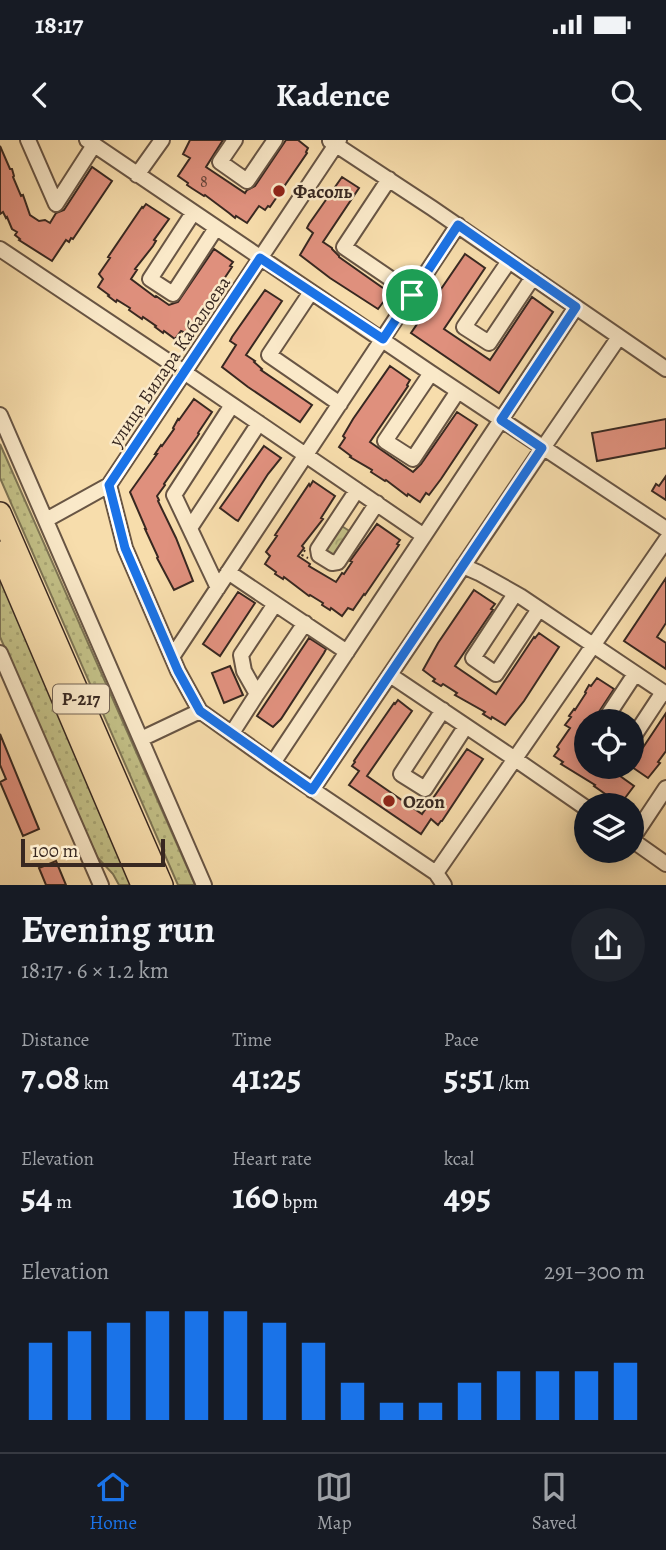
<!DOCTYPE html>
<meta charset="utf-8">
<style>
:root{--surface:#171b24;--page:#20242c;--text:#f1f3f6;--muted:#9ea1a6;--line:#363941;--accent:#1a73e8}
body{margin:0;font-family:Alegreya,serif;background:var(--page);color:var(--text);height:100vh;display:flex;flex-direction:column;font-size:26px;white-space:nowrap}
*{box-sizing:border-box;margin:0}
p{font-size:23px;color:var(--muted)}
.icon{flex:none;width:38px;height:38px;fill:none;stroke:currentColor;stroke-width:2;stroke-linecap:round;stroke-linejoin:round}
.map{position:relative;height:745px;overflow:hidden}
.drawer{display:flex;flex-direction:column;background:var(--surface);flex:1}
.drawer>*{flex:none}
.buttons{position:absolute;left:574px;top:569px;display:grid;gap:14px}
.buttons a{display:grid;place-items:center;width:70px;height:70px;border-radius:50%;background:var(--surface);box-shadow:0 4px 18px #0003;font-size:35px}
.scale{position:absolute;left:21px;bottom:18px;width:144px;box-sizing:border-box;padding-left:7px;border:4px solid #382821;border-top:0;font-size:19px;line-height:24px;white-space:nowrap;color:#382821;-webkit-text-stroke:5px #fae9c9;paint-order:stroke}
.pin{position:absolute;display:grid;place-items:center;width:60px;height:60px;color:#fff;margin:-30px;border:4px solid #fff;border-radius:50%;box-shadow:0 2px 7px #0007}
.round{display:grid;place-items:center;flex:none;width:74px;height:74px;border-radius:37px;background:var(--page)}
.head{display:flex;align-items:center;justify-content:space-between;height:119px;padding:0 21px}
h1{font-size:38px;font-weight:700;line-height:52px}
.metrics{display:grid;grid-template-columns:repeat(3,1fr);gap:10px;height:119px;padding:7px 21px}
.metrics div{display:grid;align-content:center}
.metrics b{font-size:35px;font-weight:700}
.metrics small{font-size:19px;font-weight:400}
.metrics p{font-size:19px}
.chart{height:196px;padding:14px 21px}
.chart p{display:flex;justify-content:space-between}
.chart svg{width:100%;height:126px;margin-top:7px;stroke:var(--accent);stroke-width:6}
.status{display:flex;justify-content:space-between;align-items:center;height:49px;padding:0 35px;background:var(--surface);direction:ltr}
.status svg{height:19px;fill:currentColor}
header{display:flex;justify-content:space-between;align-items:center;height:91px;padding:0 21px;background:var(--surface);font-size:32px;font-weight:700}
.tab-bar{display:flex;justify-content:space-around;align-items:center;height:98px;border-top:2px solid var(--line);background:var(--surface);font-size:19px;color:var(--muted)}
.tab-bar a{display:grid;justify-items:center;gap:4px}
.tab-bar .active{color:var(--accent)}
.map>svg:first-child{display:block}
.grass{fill:url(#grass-dots);stroke:#7d7454;stroke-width:2}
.park{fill:url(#park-crowns);stroke:#7d7454;stroke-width:2}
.building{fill:#df907d;stroke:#382821;stroke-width:2}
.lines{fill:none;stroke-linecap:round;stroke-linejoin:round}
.minor-casing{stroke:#685544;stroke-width:18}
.highway-casing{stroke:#382821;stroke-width:24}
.path{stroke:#382821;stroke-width:2;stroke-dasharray:2 3.5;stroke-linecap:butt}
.minor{stroke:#fae9c9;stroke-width:14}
.highway{stroke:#f7ddac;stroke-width:21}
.route-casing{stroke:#fff;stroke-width:14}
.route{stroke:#1a73e8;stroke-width:9}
.poi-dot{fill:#8f2418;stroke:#fae9c9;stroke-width:2.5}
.labels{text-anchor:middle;stroke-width:5;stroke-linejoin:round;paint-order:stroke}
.number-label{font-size:16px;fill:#624238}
.shield{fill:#fae9c9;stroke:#726253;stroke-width:2}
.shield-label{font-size:18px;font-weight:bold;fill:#382821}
.poi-label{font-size:19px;font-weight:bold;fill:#382821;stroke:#fae9c9;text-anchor:start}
.street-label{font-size:19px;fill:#382821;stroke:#fae9c9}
</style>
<div class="status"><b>18:17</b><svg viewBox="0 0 49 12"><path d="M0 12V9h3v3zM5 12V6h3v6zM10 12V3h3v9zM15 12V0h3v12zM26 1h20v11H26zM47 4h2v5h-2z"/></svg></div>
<header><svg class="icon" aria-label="back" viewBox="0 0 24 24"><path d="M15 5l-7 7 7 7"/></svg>Kadence<svg class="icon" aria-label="search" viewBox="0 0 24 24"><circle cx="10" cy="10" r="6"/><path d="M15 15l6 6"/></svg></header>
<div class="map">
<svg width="666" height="745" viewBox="0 0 666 745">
<defs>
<pattern id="grass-dots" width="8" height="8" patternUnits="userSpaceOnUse" patternTransform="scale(1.75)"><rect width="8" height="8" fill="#c2bf86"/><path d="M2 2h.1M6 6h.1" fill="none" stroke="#a7a473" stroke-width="1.8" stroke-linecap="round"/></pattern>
<pattern id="park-crowns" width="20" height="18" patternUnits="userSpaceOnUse" patternTransform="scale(1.75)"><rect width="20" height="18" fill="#c2bf86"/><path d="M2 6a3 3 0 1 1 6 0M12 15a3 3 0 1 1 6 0" fill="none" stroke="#a7a473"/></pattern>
</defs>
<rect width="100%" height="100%" fill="#f7ddac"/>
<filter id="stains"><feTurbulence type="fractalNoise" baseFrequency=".00286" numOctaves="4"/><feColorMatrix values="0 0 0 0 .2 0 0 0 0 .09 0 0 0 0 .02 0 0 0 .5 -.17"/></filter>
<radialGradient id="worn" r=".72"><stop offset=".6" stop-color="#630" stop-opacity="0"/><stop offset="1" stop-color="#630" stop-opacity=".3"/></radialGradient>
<path class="grass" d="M0 304 195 745H178L0 338Z
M0 437 136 745H119L113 734 97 717 0 497Z"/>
<path class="park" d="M340 385 351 392 332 421 321 413Z"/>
<path class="building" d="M190 0H223L206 27 245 53 247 50 255 46 286 0H298L308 8 306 12 307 13 270 67 268 66 265 70 259 66 247 83 236 76 235 78 229 73 205 55 204 56 193 49 187 45 188 43 178 36 190 18 183 14Z
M0 6 10 29H12L14 36 13 37 21 56 23 55 30 75 39 81 45 80 50 83 56 73 64 70 92 27 112 41 73 99 71 98 69 102 66 100 52 121 19 100 20 99 15 95 17 92 12 89 7 77 6 78 3 72 0 74Z
M342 37 359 48 323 102 332 108V109L339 116V117L390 153 378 169 330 138 300 115 313 93 307 88 309 84Z
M146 64 169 79 154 100 156 101 153 106 135 129 137 130 131 139 155 157 156 156 169 165 178 162 214 109 233 122 230 126 232 127 198 178 197 177 186 193 181 191 175 199 164 191 163 193 155 187 156 186 143 177 142 179 129 170 130 168 117 160 116 162 108 156 109 155 98 147 103 139 99 134 110 118 108 117 142 67 143 68Z
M465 114 485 128 444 189 490 220 532 157 553 172 499 253 411 193Z
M265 150 282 161 246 215 255 221 254 222 262 229 261 230 312 265 300 282 248 247 222 227 236 205 230 201 232 197Z
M390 226 410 240 407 245 408 246 370 302 413 332 421 324 457 272 477 285 441 339 429 355 426 353 420 362 408 354 407 356 386 340 385 341 371 332 372 330 350 317 351 316 339 307 345 298 343 296 353 279Z
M194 259 212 272 198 293 199 294 197 297 164 344 165 345 157 356 159 360 158 361 176 398 193 441 174 450 157 418 158 417 145 389H146L130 352 157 314H155L161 305 162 306 174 289 173 288 178 279 179 280Z
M666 279V308L597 321 592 293Z
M264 306 281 318 268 334 238 381 236 380 220 368Z
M666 336V360L652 351 656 344 659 346Z
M313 341 335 356 321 378 323 379 302 406 304 408 298 416 310 424 309 426 336 442 342 433 344 434 352 422 350 421 377 384 400 400 397 404 399 405 365 455 364 454 353 470 348 468 342 476 331 468 330 470 322 465 323 463 310 455 309 456 284 437 283 439 275 434 276 432 265 424 270 416 266 412 277 396 275 395 309 344 310 346Z
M666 438V483L657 497 666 503V529L624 501Z
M474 450 495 464 491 469 493 470 455 526 496 554 534 497 535 498 539 493 559 507 524 561 505 585 492 577 491 579 483 574 485 572 455 555 457 553 443 544 441 546 433 541 435 539 423 530 438 503Z
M238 452 255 463 220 516 203 504Z
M309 498 326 509 324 513 281 579 273 587 257 576Z
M230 526 243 555 224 563 212 533Z
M597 538 614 549 593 581H586V596L578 608 586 614V626H606L634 646 622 662 613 656 611 658 594 646 595 645 561 624 563 622 554 616 559 609 557 607 570 588 565 585 571 577 569 576 574 569 575 570 586 553 585 552 589 545 591 546Z
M398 560 412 571 367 636 422 674 467 609 483 619 442 681H441L438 685 431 679 421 694 349 645 359 631 352 626 355 622 354 621 394 563 395 564Z
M666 573V611L658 622 660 623 648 638 632 627V624Z
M0 594 39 689 23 696 0 642 6 639 0 625Z
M56 721 66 745H46L39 728Z"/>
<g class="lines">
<g class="minor-casing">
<path id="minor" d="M28 0 56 64 94 5
M87 0 431 233 666 389
M235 0 220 22 247 41 275 0
M330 1 432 68 666 229
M137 35 162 0
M389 39 344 107 413 154
M193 73 150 139 173 154 216 88
M0 109 184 232 424 396
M509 121 464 187 489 203 533 137
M311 152 269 215 340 264
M431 233 385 301 413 319 458 251
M0 275 204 745
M109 345 125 408 178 531 200 571 273 623 436 733 444 745
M357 350 318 409 319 415 332 423 338 422 377 363
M46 380 109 345 339 0
M190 388 259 283
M463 426 479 433 520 456 666 554
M228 432 347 512
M218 448 174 355 232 265
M515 454 473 518 496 534 539 469
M275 464 241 515 244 531 257 554 305 483
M0 513 101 745
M172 517 458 85
M390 535 515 619 586 668
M443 570 401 634 425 649 466 586
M604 581 635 534
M232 593 257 554
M141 599 200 571
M632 599 663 552
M273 623 576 167
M312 650 543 308 619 197
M632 699 666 648
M632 700 666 724
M436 733 666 400"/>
</g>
<g class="highway-casing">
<path id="highway" d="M0 373 162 745
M0 412 142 745"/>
</g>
<path class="path" d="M305 410 302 415 308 418"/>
<use href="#minor" class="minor"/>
<use href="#highway" class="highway"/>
</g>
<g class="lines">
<g class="route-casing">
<path id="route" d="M458 85 576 167 501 280 542 308 312 650 200 571 178 531 125 408 109 345 260 118 383 199Z"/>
</g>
<use href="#route" class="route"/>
</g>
<g class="poi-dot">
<circle cx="279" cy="51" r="7"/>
<circle cx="389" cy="661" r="7"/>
</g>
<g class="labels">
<g class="number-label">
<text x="204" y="47">8</text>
</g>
<rect class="shield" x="53" y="544.5" width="56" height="29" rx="5"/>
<g class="shield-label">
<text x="81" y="565">Р-217</text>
</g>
<g class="poi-label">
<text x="293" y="58">Фасоль</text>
<text x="403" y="668">Ozon</text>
</g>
<g class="street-label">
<text transform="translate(169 221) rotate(-56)" y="7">улица Билара Кабалоева</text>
</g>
</g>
<rect width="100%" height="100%" filter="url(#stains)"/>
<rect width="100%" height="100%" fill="url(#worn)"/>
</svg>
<div class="buttons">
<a><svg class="icon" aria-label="locate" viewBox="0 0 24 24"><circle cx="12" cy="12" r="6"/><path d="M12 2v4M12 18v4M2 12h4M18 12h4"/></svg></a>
<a><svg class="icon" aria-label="layers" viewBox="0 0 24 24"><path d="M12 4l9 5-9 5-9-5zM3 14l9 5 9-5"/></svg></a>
</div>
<div class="scale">100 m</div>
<div class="pin" style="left:412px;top:155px;background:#1e9e55"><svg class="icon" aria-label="arrive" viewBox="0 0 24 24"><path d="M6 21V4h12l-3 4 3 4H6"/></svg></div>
</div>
<section class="drawer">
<div class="head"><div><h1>Evening run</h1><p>18:17 · 6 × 1.2 km</p></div><a class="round"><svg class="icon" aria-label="share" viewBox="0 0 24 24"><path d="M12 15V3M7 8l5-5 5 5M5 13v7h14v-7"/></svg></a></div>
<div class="metrics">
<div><p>Distance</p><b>7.08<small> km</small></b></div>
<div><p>Time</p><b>41:25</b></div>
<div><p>Pace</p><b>5:51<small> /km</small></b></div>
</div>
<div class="metrics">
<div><p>Elevation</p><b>54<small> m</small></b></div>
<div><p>Heart rate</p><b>160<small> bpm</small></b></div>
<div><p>kcal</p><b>495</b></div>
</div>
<div class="chart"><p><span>Elevation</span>291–300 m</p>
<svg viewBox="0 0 160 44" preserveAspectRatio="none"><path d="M5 44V17M15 44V13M25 44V10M35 44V6M45 44V6M55 44V6M65 44V10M75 44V17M85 44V31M95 44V38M105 44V38M115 44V31M125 44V27M135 44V27M145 44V27M155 44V24"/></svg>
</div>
</section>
<nav class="tab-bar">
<a class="active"><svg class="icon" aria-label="home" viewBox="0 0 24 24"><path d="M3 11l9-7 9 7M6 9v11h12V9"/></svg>Home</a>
<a><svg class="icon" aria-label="map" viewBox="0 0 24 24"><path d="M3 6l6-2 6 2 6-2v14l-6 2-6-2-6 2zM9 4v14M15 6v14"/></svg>Map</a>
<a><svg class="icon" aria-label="saved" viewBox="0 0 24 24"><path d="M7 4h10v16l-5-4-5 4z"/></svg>Saved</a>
</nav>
